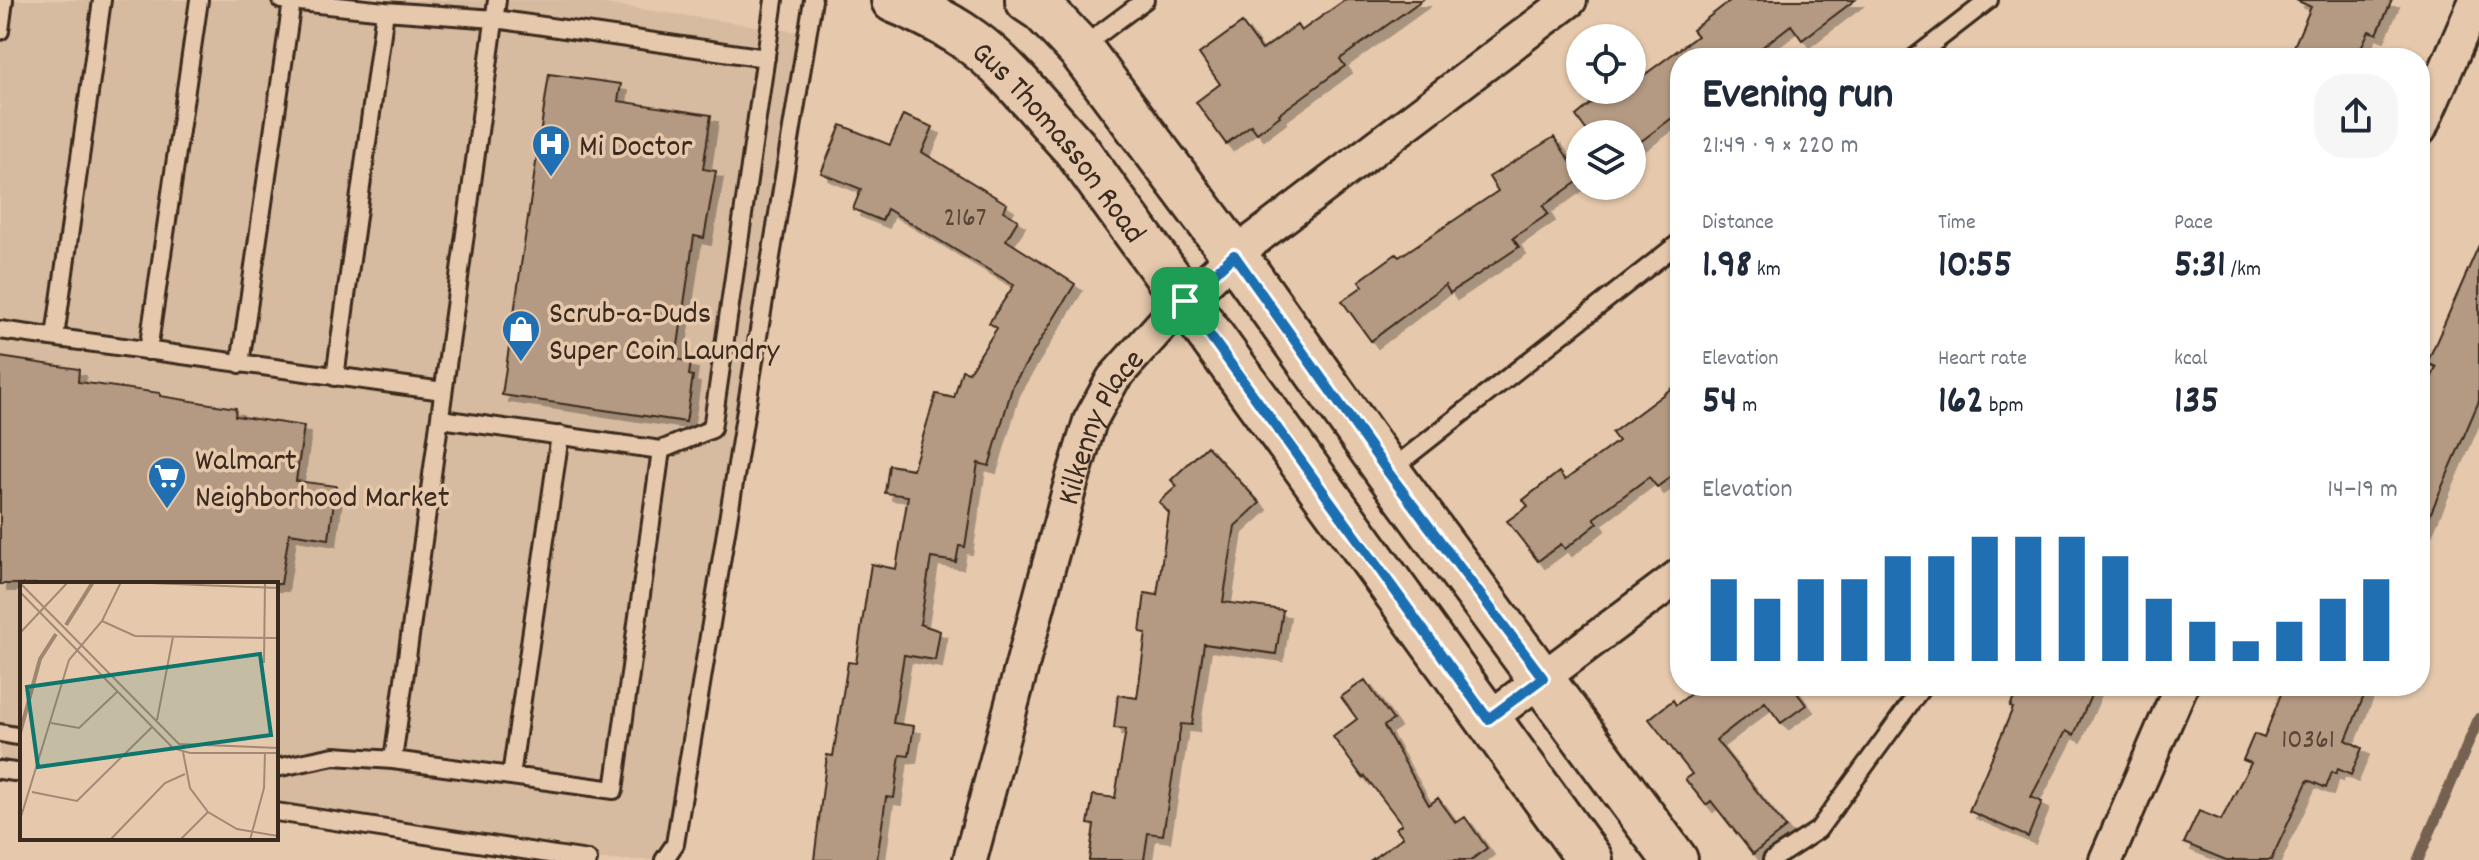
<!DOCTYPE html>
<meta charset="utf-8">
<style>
:root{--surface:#fff;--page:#f6f6f7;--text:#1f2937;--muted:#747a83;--accent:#1f6fb2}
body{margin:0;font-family:Dekko,sans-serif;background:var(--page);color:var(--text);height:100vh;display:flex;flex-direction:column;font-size:30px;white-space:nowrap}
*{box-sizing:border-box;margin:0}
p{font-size:26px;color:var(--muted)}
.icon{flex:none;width:44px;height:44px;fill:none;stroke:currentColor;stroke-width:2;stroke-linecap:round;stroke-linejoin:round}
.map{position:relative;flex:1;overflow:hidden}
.side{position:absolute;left:1670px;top:48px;width:760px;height:648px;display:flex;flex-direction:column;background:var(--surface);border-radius:32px;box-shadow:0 2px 6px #0004}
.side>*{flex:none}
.buttons{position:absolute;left:1566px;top:24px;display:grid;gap:16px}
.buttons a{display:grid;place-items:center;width:80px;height:80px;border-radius:50%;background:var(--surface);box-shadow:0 2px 6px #0004;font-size:40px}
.pin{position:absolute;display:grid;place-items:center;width:68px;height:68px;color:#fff;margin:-34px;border-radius:16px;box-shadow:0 4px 12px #0006}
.round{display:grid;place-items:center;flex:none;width:84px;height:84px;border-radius:32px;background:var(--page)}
.headline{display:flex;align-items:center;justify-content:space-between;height:136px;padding:0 32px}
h1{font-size:44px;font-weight:800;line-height:60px}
.figures{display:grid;grid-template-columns:repeat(3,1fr);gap:12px;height:136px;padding:8px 32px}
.figures div{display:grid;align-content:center}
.figures b{font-size:40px;font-weight:800}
.figures small{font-size:22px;font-weight:400}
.figures p{font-size:22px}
.chart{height:224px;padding:16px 32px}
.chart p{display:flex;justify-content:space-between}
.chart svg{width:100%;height:144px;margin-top:8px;stroke:var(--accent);stroke-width:6}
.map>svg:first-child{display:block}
.built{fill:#d7bba0}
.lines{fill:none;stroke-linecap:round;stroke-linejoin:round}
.stream{stroke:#766150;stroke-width:11}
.building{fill:#b49a83;stroke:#3b2a1e;stroke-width:2;filter:url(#shadow)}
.service-casing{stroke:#3b2a1e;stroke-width:22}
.minor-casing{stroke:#3b2a1e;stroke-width:38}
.secondary-casing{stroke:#3b2a1e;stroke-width:50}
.service{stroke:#e6c9ad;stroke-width:16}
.minor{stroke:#e6c9ad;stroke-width:32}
.secondary{stroke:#e6c9ad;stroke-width:44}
.route-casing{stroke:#fff;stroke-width:16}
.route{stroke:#1f6fb2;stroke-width:10}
.labels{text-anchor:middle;stroke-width:7;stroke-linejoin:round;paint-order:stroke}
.number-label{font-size:28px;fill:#594637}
.poi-label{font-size:32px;fill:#3b2a1e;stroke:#e6c9ad;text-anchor:start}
.street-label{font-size:32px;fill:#3b2a1e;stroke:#e6c9ad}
.inset-river{fill:none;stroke:#9e8671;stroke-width:4}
.inset-road{fill:none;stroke:#a28974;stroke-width:2}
.view{fill:#0f766e;fill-opacity:0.15;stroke:#0f766e;stroke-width:4}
.inset-edge{fill:none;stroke:#3b2a1e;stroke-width:4}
</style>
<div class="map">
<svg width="2479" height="860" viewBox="0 0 2479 860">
<defs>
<filter id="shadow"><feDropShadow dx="7" dy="7" stdDeviation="0" flood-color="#0004"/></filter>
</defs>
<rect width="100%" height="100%" fill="#e6c9ad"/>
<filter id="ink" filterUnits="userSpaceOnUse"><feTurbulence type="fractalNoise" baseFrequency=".0125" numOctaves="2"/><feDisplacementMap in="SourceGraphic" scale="16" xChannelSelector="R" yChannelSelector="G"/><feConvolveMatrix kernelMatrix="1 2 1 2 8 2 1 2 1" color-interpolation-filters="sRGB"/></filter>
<g filter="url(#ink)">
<path class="built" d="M0 0H577L806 33 669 860H542L276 818V584H22V778L0 775Z"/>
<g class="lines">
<path class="stream" d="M2418 860 2479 718"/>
</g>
<path class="building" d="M1345 0H1422L1340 59 1345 66 1279 114 1280 116 1257 133 1251 125 1226 144 1196 102 1220 84 1199 54 1242 23 1262 50 1297 25 1301 31Z
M1731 0H1855L1802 40 1791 25 1748 58H1680V112L1632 148V134H1589L1576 116 1607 90H1632V84L1697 36 1692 30Z
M2296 0H2392L2377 34 2369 31 2356 58H2289L2311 7Z
M549 74 621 84 618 101 711 115 703 169 716 171 704 238 694 236 676 359 691 362 689 375 693 376 686 422 502 395Z
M903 115 933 127 922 152 1007 204 1003 211 1018 220 1006 240 1075 284 1013 385 989 466 978 463 965 547 959 546 956 562 931 558 920 624 940 631 935 660 904 655 893 723 914 726 909 756 900 755 894 798 886 797 877 860H814L827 755 833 756 848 662 856 663 871 564 896 569 908 496 885 493 889 465 913 469 936 394 954 398 962 370 969 372 997 328 989 323 1014 285 887 209 882 221 853 209 861 189 821 173 841 125 890 145Z
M1554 137 1580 176V180L1543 206 1548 214 1513 238 1519 247 1450 293 1445 285 1371 341 1342 301 1363 286 1359 281 1396 254 1399 257 1498 191 1489 177Z
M2479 245V401L2420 538V405L2436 367 2427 363Z
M0 357 79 369 78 382 160 393V396L236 408 235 416 304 426 296 481 336 486 329 539 289 533 281 584H0Z
M1680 382V470L1657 487 1649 477 1594 518 1598 523 1565 549 1561 544 1538 561 1507 521 1528 506 1523 500 1559 472 1565 480 1618 441 1612 433Z
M1207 446 1260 503 1235 526 1223 602 1283 610 1276 654 1204 644 1192 725 1181 724 1163 835 1148 833 1144 860H1089L1094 825 1088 824 1093 795 1115 798 1126 729 1114 728 1118 695 1137 698 1146 633 1140 632 1145 593 1157 595 1169 513 1159 502 1177 486 1171 480Z
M1365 680 1393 720 1384 726 1429 805 1438 798 1456 823 1465 817 1487 848 1471 860H1371L1403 837 1396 828 1402 824 1365 776 1363 778 1333 737 1357 719 1341 697Z
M1701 686H1792L1806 705 1781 723 1765 702 1716 740 1786 828 1753 854 1711 801 1706 805 1685 779 1692 774 1649 719 1673 700 1676 705Z
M2019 686H2095L2074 735 2066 731 2031 797 2042 802 2028 837 1969 811 2013 708 2010 707Z
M2284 686H2368L2346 740 2362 748 2351 775 2338 769 2336 774 2332 772 2326 788 2308 780 2271 860H2226L2184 843 2199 811 2221 820 2251 763 2243 760 2254 734 2264 738Z"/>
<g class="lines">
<g class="service-casing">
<path id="service" d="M281 0 385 11 495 19 766 58
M497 0 393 760 614 790 661 450
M0 31 4 0
M1082 47 1145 0
M1914 58 1989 0
M0 330 443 391
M55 337 102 0
M148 351 199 0
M240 364 292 1
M335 377 385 11
M441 419 661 450 712 429 774 0
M1389 471 1680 242
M0 733 22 737
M276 768 334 756 393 760
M0 770 22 773
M511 776 560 435
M276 812 588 860
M664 860 675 844 813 0
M1772 860 1818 830 1923 686"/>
</g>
<g class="minor-casing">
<g id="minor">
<path d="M2420 129 2476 0"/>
<path d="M1488 719 1680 575"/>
<path id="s1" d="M970 860 1069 490 1090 421 1113 379 1164 322 1234 255 1570 0"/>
<path d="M2106 860 2181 686"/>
</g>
</g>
<g class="secondary-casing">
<g id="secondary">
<path id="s2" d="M894 0C921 11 948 24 971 41 1009 68 1043 114 1075 148L1590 860"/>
<path d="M1028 0 1043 10 1080 49 1234 255 1388 472 1675 860"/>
</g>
</g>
<use href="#service" class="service"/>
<use href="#minor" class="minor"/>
<use href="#secondary" class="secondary"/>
</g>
</g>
<g class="lines" filter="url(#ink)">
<g class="route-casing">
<path id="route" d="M1234 255 1388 472 1543 678 1488 719 1185 301Z"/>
</g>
<use href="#route" class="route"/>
</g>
<defs>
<g id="hospital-pin" transform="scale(2)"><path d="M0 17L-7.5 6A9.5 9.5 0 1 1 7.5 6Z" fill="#1f6fb2" stroke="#e6c9ad"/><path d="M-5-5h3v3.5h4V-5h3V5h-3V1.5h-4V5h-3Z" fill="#fff"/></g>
<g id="shop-pin" transform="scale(2)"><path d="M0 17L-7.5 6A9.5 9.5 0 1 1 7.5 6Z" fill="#1f6fb2" stroke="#e6c9ad"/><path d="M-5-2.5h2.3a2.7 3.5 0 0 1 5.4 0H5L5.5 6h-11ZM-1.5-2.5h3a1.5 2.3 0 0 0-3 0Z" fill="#fff"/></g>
<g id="supermarket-pin" transform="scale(2)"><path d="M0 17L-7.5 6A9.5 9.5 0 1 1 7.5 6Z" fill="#1f6fb2" stroke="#e6c9ad"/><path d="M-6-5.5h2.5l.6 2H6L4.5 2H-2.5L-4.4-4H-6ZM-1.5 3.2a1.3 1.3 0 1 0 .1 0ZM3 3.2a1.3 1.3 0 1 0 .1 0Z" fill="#fff"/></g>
</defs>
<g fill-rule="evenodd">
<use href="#hospital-pin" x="551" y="144"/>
<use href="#shop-pin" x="521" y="329"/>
<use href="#supermarket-pin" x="167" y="476"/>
</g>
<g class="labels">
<g class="number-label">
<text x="965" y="225">2167</text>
<text x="2308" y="747">10361</text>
</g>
<g class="poi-label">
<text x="579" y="155">Mi Doctor</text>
<text x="549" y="322">Scrub-a-Duds<tspan x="549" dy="37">Super Coin Laundry</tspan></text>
<text x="195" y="469">Walmart<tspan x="195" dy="37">Neighborhood Market</tspan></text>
</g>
<g class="street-label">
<text dy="11" stroke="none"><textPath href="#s2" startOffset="222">Gus Thomasson Road</textPath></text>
<text dy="11" stroke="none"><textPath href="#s1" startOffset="454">Kilkenny Place</textPath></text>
</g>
</g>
<g transform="translate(20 582)">
<rect width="258" height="258" fill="#e6c9ad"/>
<path class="inset-river" d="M46 43 73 0M0 151 20 77 36 52"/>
<path class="inset-road" d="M104 0 258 6M0 1 159 162 258 166M0 10 153 166 170 171H258M82 39 115 54 258 56M0 51 48 0M244 81 245 0M137 138 153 55M31 141 59 146 97 110M163 170 170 206 188 230 217 247 258 254M12 210 57 219 132 145M0 238 49 78 82 39 101 0M90 258 145 201 165 192M160 258 188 230M230 258 244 206 245 170"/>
<path class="view" d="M240 72 251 153 18 185 7 105Z"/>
<rect width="258" height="258" class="inset-edge"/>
</g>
</svg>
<div class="buttons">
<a><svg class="icon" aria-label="locate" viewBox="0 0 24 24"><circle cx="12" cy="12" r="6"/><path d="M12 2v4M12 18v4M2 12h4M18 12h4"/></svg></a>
<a><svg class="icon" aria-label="layers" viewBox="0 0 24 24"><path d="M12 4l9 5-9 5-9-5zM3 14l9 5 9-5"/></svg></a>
</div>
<div class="pin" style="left:1185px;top:301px;background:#1e9e55"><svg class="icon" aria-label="arrive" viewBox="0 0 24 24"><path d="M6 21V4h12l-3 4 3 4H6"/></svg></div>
<section class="side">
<div class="headline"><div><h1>Evening run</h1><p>21:49 · 9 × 220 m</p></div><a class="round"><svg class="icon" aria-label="share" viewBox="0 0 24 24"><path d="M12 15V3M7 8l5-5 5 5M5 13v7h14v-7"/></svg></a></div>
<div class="figures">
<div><p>Distance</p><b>1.98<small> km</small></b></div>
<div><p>Time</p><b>10:55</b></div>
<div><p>Pace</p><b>5:31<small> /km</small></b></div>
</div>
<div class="figures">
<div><p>Elevation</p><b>54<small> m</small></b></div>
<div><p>Heart rate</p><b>162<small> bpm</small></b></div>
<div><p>kcal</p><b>135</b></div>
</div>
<div class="chart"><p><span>Elevation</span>14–19 m</p>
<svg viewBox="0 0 160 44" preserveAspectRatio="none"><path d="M5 44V19M15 44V25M25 44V19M35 44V19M45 44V12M55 44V12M65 44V6M75 44V6M85 44V6M95 44V12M105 44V25M115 44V32M125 44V38M135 44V32M145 44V25M155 44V19"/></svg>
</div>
</section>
</div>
